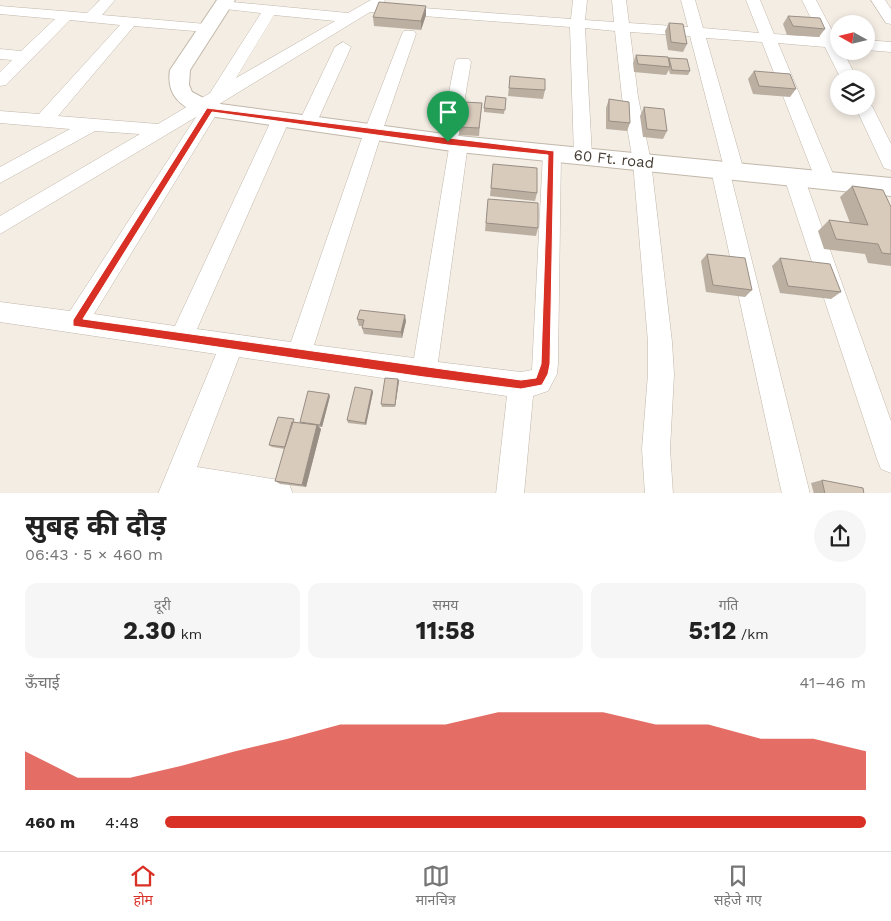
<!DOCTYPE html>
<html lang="hi">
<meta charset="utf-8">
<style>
:root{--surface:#fff;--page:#f6f6f6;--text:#222;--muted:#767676;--line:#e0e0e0;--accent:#d93025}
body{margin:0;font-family:"Work Sans","Noto Sans Devanagari",sans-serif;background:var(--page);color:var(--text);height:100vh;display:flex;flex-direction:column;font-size:19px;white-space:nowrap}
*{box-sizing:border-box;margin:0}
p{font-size:16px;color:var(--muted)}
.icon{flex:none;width:28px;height:28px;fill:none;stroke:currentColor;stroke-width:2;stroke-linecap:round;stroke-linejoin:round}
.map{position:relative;height:493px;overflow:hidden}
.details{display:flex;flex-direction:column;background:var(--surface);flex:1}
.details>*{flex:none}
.needle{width:32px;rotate:278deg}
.controls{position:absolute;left:830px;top:15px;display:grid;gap:10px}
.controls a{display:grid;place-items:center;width:45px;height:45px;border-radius:50%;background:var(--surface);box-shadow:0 2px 8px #0003;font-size:25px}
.pin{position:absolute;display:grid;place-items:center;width:42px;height:42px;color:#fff;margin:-51px -21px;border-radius:50% 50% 50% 0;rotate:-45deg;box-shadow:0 0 5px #0007}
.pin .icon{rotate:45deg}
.round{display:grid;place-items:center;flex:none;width:52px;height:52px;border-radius:26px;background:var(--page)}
.overview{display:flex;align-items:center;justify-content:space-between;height:85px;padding:0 25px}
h1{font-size:28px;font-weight:700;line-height:38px}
.figures{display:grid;grid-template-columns:repeat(3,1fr);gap:8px;height:85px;padding:5px 25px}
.figures div{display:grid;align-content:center;border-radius:12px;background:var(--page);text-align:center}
.figures b{font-size:25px;font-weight:700}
.figures small{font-size:14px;font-weight:400}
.figures p{font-size:14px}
.chart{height:140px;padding:10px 25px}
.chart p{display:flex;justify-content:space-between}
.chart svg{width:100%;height:90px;margin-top:5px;fill:var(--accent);opacity:.7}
ul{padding:0 25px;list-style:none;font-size:16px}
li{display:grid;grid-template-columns:80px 60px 1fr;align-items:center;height:38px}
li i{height:12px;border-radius:6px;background:var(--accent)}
.dock{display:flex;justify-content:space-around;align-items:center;height:70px;border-top:1px solid var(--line);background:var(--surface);font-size:14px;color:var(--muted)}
.dock a{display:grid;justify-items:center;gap:2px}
.dock .selected{color:var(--accent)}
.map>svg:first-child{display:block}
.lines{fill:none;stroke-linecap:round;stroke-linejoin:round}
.minor-casing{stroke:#c2b7aa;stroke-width:1}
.tertiary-casing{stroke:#c2b7aa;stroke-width:2}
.minor{fill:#fff;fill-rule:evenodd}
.tertiary{fill:#fff;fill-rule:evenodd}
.wall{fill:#bbafa2}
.shaded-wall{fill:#988e84}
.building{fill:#d9cbbc;stroke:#988e84}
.route{fill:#d93025;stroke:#fff;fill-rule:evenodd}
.labels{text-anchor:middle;stroke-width:4;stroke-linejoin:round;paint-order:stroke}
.street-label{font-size:15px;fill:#463d34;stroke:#fff}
</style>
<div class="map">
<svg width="891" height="494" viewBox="0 0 891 494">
<rect width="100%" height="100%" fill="#f3ede4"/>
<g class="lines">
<g class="minor-casing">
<path id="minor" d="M100 0H115L102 15 206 24 213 28 206 32 134 26 58 116 158 124 210 93 261 13 217 8 215 5 217 2 222 1 348 13 371 0H385L383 5 571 19 573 0H587L585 20 614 22 612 0H626L629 23 688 27 681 0H695L703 28 759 33 746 0H760L774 34 820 37 802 0H816L836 38H839V51H843L857 79H841L825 47 778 43 836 181 833 186 826 188 819 186 816 181 762 42 706 38 744 171 741 176 731 177 810 494H782L711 170 713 165 723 164 690 36 630 32 638 97 651 162 672 342 674 374 670 449 673 494H645L642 449 648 374V342L633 162 622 97 615 31 585 28 592 156 590 161 583 163 576 161 574 156 570 27 370 12 216 106 219 110 94 314 175 326 271 121 274 117 280 115 286 117 289 121 197 329 291 342 364 132 402 34 404 31H414L416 34 382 132 314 345 414 358 449 148 442 147 439 142 455 62 457 59H469L471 62 458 138 465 139 468 144 438 362 521 372 532 370 543 153 545 148 552 146 559 148 561 153 558 363 557 374 548 391 533 396 524 494H496L507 396 239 357 197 467 279 480 289 484 293 494H158L216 354 0 322V302L70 311 196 117 0 234V216L140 134 95 131 0 183V167L70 129 0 123V111L39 114 120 25 70 20 6 85 0 86V72L12 60 0 59V49L21 51 55 19 0 14V6L87 13ZM274 15 335 21 236 78Z
M871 0H885L891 9V24L886 23Z
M866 40 891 42V52L866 50Z
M343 42 351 47 316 124 313 128 307 130 301 128 298 124 335 47Z
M866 101 872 106 891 144V170L884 168 855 106H866Z
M794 170 801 172 804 177 891 421V473L881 469 877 459 784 177 787 172Z"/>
</g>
<g class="tertiary-casing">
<path id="tertiary" d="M217 0H235L190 70 189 85 192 92 213 103 459 136 891 178V196L459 152 202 115C181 107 166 95 170 70Z"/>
</g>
<use href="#minor" class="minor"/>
<use href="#tertiary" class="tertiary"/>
</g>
<path class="wall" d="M426 15 421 30 374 26 373 17Z
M788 16 825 29 819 37 787 35 783 24Z
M669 23 687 44 683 52 668 50 665 31Z
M636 55 668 57 690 71 688 75 670 74 669 70 666 75 634 72 633 63Z
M754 71 796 89 790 97 753 94 748 79Z
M510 76 545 90 543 99 508 96Z
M506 98 504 114 484 112V108Z
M609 99 630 123 627 131 606 129V108Z
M482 103 479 136 459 135 460 127Z
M644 107 667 131 663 139 643 137 640 116Z
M493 164 537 193 535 201 490 196Z
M852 186 891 207V266L868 263 865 254 824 249 818 231 829 220 850 223 840 197Z
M488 199 538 228 536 236 485 231Z
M707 254 752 290 745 297 706 292 701 261Z
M780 258 841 292 831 299 780 293 772 266Z
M357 319 406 321 402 338 364 334 362 328V326H359Z
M398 379 399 381 395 407H382L381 404Z
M372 390 373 392 366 425 348 423 347 420Z
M330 396 322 427H319L321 429 306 487 280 484 275 481 285 449 272 447 269 445 296 421 295 423H301L300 422Z
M822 480 864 494H814L811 483Z"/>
<path class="shaded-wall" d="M426 6V15L421 30V21Z
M405 315 406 321 402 338 401 332Z
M398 379 399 381 395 407V405Z
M372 390 373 392 366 425 365 423Z
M329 394 330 396 322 427 320 425Z
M317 425 321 429 306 487 302 485Z"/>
<path class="building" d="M379 2 426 6 421 21 373 17Z
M788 16 820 18 825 29 793 26Z
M669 23 683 24 687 44 671 42Z
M636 55 668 57 670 67 638 64Z
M669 58 687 59 690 71 672 70Z
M754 71 790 74 796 89 759 86Z
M510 76 545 79V90L509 88Z
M486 96 506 98 505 110 484 108Z
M609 99 629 102 630 123 609 121Z
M464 102 482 103 479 128 460 127Z
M644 107 664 109 667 131 647 129Z
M493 164 537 168V193L491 188Z
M852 186 883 190 891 207V254L882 253 878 244 836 239 829 220 868 225Z
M488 199 538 203V228L486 223Z
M707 254 745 258 752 290 713 285Z
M780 258 830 264 841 292 788 286Z
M360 310 405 315 401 332 362 328 364 320 357 319Z
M385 378 398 379 395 405 381 404Z
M355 387 372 390 365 423 347 420Z
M308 391 329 394 320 425 300 422Z
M278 417 294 419 285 447 269 445Z
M292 422 317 425 302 485 275 481Z
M822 480 863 488 864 494H825Z"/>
<path class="route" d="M207 108 554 151 550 364 548 374 542 385 521 389 424 377 73 326V320ZM212 112 448 145 548 155 541 364 536 378 521 380 83 319Z"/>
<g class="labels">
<g class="street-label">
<text transform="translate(614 159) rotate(6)" y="5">60 Ft. road</text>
</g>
</g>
</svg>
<div class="controls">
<a><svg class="needle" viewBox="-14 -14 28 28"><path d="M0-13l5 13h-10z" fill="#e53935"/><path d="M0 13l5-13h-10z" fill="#767676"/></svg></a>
<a><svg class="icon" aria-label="layers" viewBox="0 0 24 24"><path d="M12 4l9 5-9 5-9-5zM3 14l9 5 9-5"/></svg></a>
</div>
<div class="pin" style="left:448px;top:142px;background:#1e9e55"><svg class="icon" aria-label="arrive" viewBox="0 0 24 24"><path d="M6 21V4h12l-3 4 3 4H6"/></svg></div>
</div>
<section class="details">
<div class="overview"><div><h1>सुबह की दौड़</h1><p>06:43 · 5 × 460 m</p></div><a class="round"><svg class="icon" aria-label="share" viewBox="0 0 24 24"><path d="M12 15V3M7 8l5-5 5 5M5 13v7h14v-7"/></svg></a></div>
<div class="figures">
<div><p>दूरी</p><b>2.30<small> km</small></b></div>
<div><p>समय</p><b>11:58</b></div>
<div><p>गति</p><b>5:12<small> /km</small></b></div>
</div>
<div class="chart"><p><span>ऊँचाई</span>41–46 m</p>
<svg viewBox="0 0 160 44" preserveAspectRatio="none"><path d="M0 44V25L10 38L20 38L30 32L40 25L50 19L60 12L70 12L80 12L90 6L100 6L110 6L120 12L130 12L140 19L150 19L160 25V44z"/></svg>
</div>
<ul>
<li><b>460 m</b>4:48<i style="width:100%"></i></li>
</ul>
</section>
<nav class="dock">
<a class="selected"><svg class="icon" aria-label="home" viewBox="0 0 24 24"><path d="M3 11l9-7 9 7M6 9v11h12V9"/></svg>होम</a>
<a><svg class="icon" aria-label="map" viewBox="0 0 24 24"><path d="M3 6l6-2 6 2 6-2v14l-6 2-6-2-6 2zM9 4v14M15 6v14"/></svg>मानचित्र</a>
<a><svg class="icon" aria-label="saved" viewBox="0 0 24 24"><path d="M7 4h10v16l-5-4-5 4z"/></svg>सहेजे गए</a>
</nav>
